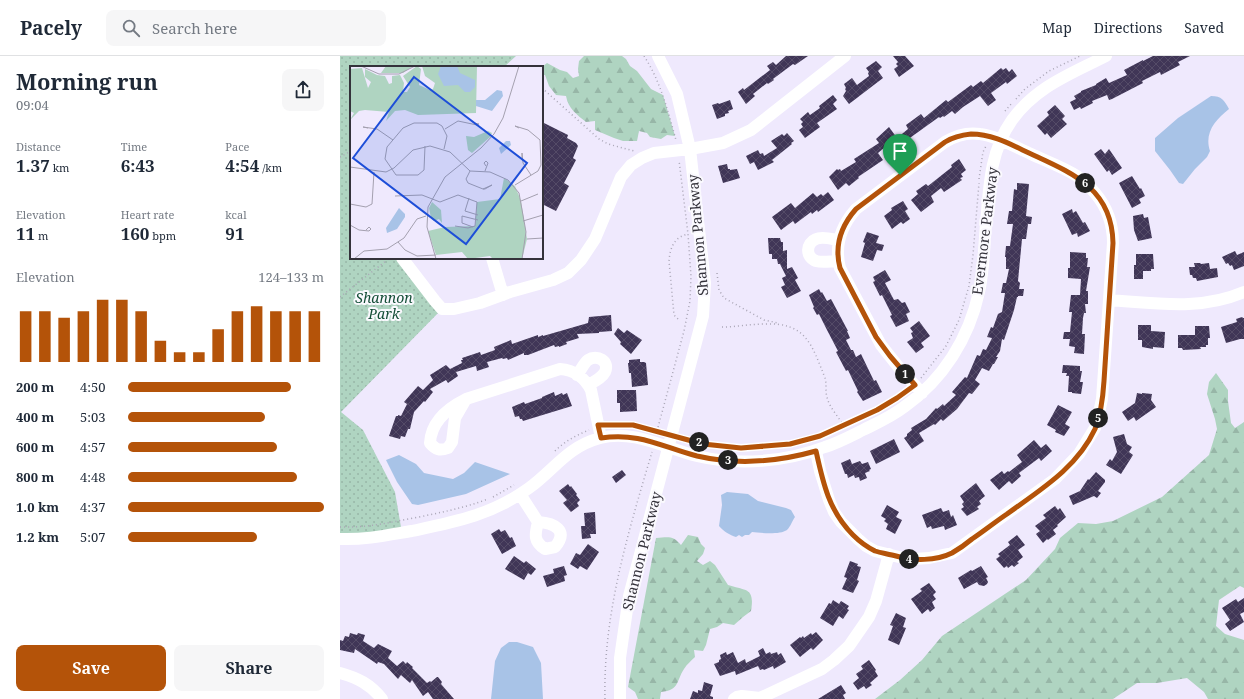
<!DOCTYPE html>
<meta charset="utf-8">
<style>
:root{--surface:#fff;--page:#f6f6f7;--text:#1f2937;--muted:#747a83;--line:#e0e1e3;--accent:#b45309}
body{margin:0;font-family:"Noto Serif",serif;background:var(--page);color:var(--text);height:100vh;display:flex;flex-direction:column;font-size:15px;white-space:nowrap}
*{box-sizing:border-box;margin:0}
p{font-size:13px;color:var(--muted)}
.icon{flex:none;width:22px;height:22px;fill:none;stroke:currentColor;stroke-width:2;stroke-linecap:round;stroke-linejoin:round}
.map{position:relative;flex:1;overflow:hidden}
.drawer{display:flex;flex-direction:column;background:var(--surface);width:340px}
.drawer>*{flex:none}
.pin{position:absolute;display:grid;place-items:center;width:34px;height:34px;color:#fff;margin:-41px -17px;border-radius:50% 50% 50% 0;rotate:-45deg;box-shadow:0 0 4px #0007}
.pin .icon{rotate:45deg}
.km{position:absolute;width:20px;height:20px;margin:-10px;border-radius:50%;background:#222;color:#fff;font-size:11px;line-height:20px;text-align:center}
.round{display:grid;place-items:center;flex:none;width:42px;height:42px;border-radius:8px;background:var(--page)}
.head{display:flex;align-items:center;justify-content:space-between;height:68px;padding:0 16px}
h1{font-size:22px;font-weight:700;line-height:30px}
.metrics{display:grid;grid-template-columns:repeat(3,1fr);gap:6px;height:68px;padding:4px 16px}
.metrics div{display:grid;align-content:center}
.metrics b{font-size:17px;font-weight:700}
.metrics small{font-size:11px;font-weight:400}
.metrics p{font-size:11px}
.chart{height:112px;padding:8px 16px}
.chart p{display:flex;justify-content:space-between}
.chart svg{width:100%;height:72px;margin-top:4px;stroke:var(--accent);stroke-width:6}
.cta{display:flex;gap:8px;margin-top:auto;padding:8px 16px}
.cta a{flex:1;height:46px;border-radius:8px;background:var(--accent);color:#fff;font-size:16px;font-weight:700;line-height:46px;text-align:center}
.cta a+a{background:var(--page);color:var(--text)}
ul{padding:0 16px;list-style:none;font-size:13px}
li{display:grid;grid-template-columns:64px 48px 1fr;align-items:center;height:30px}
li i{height:10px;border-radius:5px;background:var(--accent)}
header{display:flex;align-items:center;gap:24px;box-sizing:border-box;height:56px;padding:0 20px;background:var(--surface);border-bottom:1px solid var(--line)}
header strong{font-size:19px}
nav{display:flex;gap:22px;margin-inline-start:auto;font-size:14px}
.search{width:280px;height:36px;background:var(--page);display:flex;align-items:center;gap:10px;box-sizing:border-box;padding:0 14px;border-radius:8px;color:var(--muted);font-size:15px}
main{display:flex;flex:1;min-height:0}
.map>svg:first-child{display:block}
.forest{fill:url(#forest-firs)}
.park{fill:url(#park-dots)}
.water{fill:#a8c3e7}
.building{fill:url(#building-cross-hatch)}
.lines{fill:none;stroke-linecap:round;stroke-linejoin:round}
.path{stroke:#aaa6b6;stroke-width:1.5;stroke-dasharray:1 3;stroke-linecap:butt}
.minor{stroke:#fff;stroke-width:12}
.route-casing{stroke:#fff;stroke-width:8}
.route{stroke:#b45309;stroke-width:5}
.labels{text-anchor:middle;stroke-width:4;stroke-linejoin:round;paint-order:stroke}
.street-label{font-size:14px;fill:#34323b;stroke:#faf9fe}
.park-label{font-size:14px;font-style:italic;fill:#134d36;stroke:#faf9fe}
.inset-road{fill:none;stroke:#a4a0af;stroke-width:1}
.view{fill:#1d4ed8;fill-opacity:0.15;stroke:#1d4ed8;stroke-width:2}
.inset-edge{fill:none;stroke:#34323b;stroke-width:2}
</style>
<header>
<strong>Pacely</strong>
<div class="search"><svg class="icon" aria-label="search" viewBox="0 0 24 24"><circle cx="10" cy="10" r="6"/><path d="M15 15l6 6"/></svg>Search here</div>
<nav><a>Map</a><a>Directions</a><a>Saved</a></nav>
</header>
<main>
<section class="drawer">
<div class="head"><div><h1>Morning run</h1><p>09:04</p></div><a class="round"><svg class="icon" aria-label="share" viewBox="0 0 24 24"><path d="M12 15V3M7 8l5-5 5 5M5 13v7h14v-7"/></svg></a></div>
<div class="metrics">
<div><p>Distance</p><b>1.37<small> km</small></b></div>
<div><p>Time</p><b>6:43</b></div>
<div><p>Pace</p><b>4:54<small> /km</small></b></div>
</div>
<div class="metrics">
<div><p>Elevation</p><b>11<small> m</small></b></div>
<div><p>Heart rate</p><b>160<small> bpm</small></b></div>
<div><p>kcal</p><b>91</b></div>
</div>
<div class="chart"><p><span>Elevation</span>124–133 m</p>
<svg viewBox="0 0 160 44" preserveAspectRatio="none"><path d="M5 44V13M15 44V13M25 44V17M35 44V13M45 44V6M55 44V6M65 44V13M75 44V31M85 44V38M95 44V38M105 44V24M115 44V13M125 44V10M135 44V13M145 44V13M155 44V13"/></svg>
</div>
<ul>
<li><b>200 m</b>4:50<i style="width:83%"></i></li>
<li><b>400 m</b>5:03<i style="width:70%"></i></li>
<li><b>600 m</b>4:57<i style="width:76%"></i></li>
<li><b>800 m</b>4:48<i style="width:86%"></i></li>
<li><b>1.0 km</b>4:37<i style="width:100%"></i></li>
<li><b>1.2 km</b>5:07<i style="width:66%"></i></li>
</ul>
<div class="cta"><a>Save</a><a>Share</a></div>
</section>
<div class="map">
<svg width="904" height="643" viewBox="0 0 904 643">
<defs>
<pattern id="forest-firs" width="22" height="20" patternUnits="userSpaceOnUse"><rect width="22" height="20" fill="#afd4c1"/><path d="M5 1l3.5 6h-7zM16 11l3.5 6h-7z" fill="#97b6a7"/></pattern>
<pattern id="park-dots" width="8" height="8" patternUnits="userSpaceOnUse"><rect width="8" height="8" fill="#afd4c1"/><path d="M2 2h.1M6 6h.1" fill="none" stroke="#97b6a7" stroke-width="1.8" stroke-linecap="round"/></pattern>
<pattern id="building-cross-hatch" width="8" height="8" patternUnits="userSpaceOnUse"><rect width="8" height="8" fill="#403657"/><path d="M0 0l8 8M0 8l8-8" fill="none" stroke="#544b67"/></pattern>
</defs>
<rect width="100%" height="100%" fill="#efe9fd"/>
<path class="forest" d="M244 0H282L286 3 290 10 297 15 311 33 323 39 335 80 327 79 321 83 310 81 307 77 299 75 297 85H283L274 82 255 74V65L246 66C237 59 228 52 226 40L216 39 209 30 205 19H202V11L207 7 220 14 227 16 233 22 239 20 238 13 239 5Z
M876 317 888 334V345L891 367 895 372 904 366V532L900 530 879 544 876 570 885 578 904 584V643H868L864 636 847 622 817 627H797L773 643H535L560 624 582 604 602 580 686 524 715 493 720 482 738 467 756 468 773 465 822 441 869 399 877 373 875 363 867 338 869 326Z
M348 479 358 481 361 488 365 492 363 498 357 505 363 509 370 505 375 509 388 529C406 535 415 531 411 555L403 561 394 569 383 567 377 571 370 573 366 589 363 595 354 594 355 601C351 605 347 608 344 613 336 625 340 634 321 636L320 643H298L295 636 288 631 316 482C328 481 333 479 341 489Z"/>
<path class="park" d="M0 0H176L164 11H11V202H62L102 253 1 356 23 374 55 436 62 477 0 479Z"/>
<path class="water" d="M871 40C882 40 884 44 889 53 875 64 864 77 870 95L867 101 855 113 843 128 839 127 830 114 815 95V82L838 62Z
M59 399 76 408 84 417 113 423 124 417 135 406 170 418 126 438 78 449 72 448 57 426 46 404Z
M387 436 408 438 418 445 446 452 451 454 455 461C452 465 451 470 447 474 440 479 420 477 412 476L409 479H405L402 481 399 479 396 481C390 479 383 475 379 470L382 449 381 439Z
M169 586H177L193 591 201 607 203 643H151L155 605 161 592Z"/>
<path class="building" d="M446 0H468L455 9 453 8 433 23 434 24 428 28 427 27 413 38 415 40 406 48 398 36 403 32 404 34 430 14 427 10 433 6 436 9Z
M553 0H565L574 10 559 21 554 13 558 10 556 8 558 6Z
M813 0H850L838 6 840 9 821 19 820 16 802 25 803 27 772 43 769 44 767 39 752 45 753 47 741 53 740 51 734 54 730 46 736 43 734 40 741 36V35L756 29V28L766 22 769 27 787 19 784 14 803 4V5Z
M536 5 542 11 538 15 543 22 509 48 503 40 506 35 505 33 506 32 504 28 512 22 517 29 529 20 528 17 529 16 526 12Z
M661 12 663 14 666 12 669 16 672 13 677 20 667 28 666 26 651 37 656 44 648 50 640 40 623 51 615 58 612 55 604 61 603 60 600 62 599 61 567 84 568 85 557 94 551 86 538 97 543 104 518 121 519 122 509 130 506 127 498 134 489 121 497 113 498 114 500 113 501 115 516 106 514 103 539 87 536 83 549 71 557 82 568 73 566 69 581 58 584 62 606 44 608 46 631 29 633 31 641 25 643 27Z
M493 39 497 44 493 48 497 53 477 67 480 71 465 82 459 74 463 71 461 68 463 66 460 63 468 56 470 59 480 52 479 50Z
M390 44 393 53 388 55 389 57 385 58V60L377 63 372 49 378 47 379 48Z
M715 49 725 60 722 63 727 68 711 82 707 77 705 79 697 70 709 59 707 56Z
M202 66 228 79 227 82 236 87 238 90 233 102 236 104 224 127 229 130 216 155 202 148Z
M447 77 454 85 451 87 452 88 432 104 434 106 418 114 414 106 410 108 406 100 418 94 420 98 423 97 424 100 437 92 431 85 442 78 444 80Z
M761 93 765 98 769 93 782 112 772 119 769 114 767 116 754 98Z
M619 103 626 114 621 118 623 121 620 122 622 124 604 136 601 132 591 140 594 146 581 156 571 144 578 138 576 135 586 128 588 130 612 111 611 109Z
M387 108 388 113H390V114L397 113 400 122 383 127 378 110Z
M792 120 800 133 801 132 805 140 799 143 801 147 792 152 779 127Z
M677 127 689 128 686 160 692 161 691 168H688L686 183H682L678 225 680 227 679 233H684L683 240H678V241H677L674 254 664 284 662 283 660 295 656 301H658L654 308H653L649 315 642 312 635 324 640 328 632 338 629 337 617 353 603 365 601 363 595 369 594 368 579 377 584 385 572 393 564 382 567 380V378L572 374 571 372 586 363 596 352 597 353 603 348 604 350 616 339 612 336 625 321 627 322 637 299 640 300 643 293 646 294 652 282 647 281 651 271 653 272 658 258 662 256 665 237H661L663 227H666L669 213H666V201H665L666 190H670L673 168H667L669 155H672L674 133 677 134Z
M488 136 494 144 478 156 477 154 472 158 471 156 455 168 453 165 441 174 432 161 451 147 455 152 473 137 477 141 481 138 483 140Z
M563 145 568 153 565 155 570 163 563 168 561 166 552 173 544 160 552 154 551 152Z
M732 153 733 157 736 155 743 167 745 166 750 175 738 181 737 177 732 179 722 158Z
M803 158 804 162 808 161 812 182 798 185 794 174 793 160Z
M527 176 539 180 536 187 544 189 542 195 537 194 533 205 521 201 525 187 523 186Z
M428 182H440L441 186H443V195L447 194V213L452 211 458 222 455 224 461 235 447 242 441 231 445 229 442 222 446 220 440 208H438L437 203H432V198H429Z
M895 195 897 199 904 196V210L894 214 892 209 890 210 888 207 886 208 882 201Z
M730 196 746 197V202H748L747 211H750L746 235H748V248H745L746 257H744L743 262 742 278H745L744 298 734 297 735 291 729 290 730 283H723L724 276H730L732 256H729L731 239H740L741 223 728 222V212H730Z
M796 198H813L814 213H811V215H803V223H794V209H796Z
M854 207H860L861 208 869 207 870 213 877 212 878 221 857 225 856 222H853L852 219H850L849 211H855Z
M545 214 551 224 545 227 554 244 558 243 562 247 565 246 570 256 566 258 569 265 556 271 550 260 552 259 542 239 540 240 533 226 535 225 533 221Z
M479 233 481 237 482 236 487 245 491 243 508 275H507L510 282 506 284 511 294H513L516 301 521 298 534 325 536 324 542 336 523 345 517 336 518 335 508 314 506 315 496 296 498 295 487 274 479 258 477 259 473 252 474 251 469 239Z
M271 259 272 275 259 276V277L237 278 239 282 226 286 227 288 219 291V290L215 291 214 289 188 299H184V297L168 304 167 302 163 303 162 302 147 306 149 311 137 315 136 310 116 316 118 320 108 327 106 324 90 333 93 336 85 346 84 345 74 356 70 373H68L65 381 61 380 60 383 49 380 56 360H58V359L61 360 67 348 64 346 78 330 83 334 93 324 90 319 106 309 110 313 122 307 121 304H123L122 302 140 296 141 299 155 294 154 291 171 284 172 288 198 279V281L203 279V280L248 267 249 261Z
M902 261 903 262H904V283H900L886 287 881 271 897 266 896 263Z
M579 265 590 280 581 287 584 291 576 297 567 286 573 282 571 277 573 276 570 272Z
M798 269H811V275L825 276 824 292 813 291V293L802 291V284H798Z
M855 270H869L870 282H868V289H866V291H860L861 293 843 294 842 292H838V279H855Z
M278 272 284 277 287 274 302 284 291 298 280 288 281 286 274 278Z
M300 303V306H304L306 307 308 329 292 331 291 317H289L288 307H289V304Z
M723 309 740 310V315H742L740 326H743L741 338 732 337V336H728L729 320H726L727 317H722Z
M277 334H296L297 355 280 356V347H277Z
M214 336 215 340 222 337 223 339 227 337 232 350 183 365 182 363H180L179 360 175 361 172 351 184 346 185 348 202 342V341Z
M797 337 802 338V337L812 338 811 344 816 351 796 365 794 361 788 365 782 356 795 347Z
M718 349 732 356 725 368 730 371 724 380 715 376 716 374 707 369Z
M784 378 787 388 792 391 789 396 793 399 781 418 766 409 770 403 772 405 777 396 773 381Z
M554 383 560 396 536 408 530 395Z
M694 384 701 392 706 388 712 395 701 405 699 402 679 417 681 420 672 428 669 425 659 434 650 424 662 415 664 418 668 415 669 416 682 406 677 399Z
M510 403 512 408 520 405 522 408 528 406 531 413 529 414 530 415 525 417 527 422 520 425 519 421 515 422 514 419 508 422 507 418H505L501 407Z
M282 414 286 419 276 427 272 421Z
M756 416 765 424V426L758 435 761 437 757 442 754 440 733 449 729 440 740 435 748 423 749 424Z
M636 427 645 440 639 445 641 448 637 451 639 453 627 460 621 453 624 451 622 448 624 446 620 440Z
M228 428 230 431 231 430 237 438 236 439 240 444 237 447 239 450 231 456 223 447 227 444 219 435Z
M547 449 559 456 556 461 562 464 555 478 546 473 548 468 544 465 546 463 541 460Z
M715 450 718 454 720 452 726 461 717 469 718 470 713 474 716 478 708 484 707 483 703 487 696 478 700 475 695 470 706 462 703 459Z
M601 452 603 456 609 454 611 461 613 459 617 469 605 474 604 470 592 473 591 470 587 472 582 459Z
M255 456 256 478H250L251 482 242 483 241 470H245L244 457Z
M159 473 161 476 165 474 170 482 172 481 176 490 162 498 151 478Z
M677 479 685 489 678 494 683 501 677 506 679 507 674 511 672 509 668 512 667 510 664 512 656 503 660 500 658 498 670 489 668 486Z
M248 488 259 496 247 514 240 510 238 513 230 508 236 497 240 499Z
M174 500 184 507 186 505 196 513 191 519 188 517 184 524 165 513Z
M510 505 518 508 517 510 521 511 517 524 519 525 513 537 502 533 507 522 504 521Z
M224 510 227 519 224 520 225 525 207 531 203 520 214 517 213 513Z
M641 510 648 521 646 522 648 526 647 528 644 530 639 529 637 526 624 533 618 522 631 514 632 515Z
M589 527 596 536 593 539 596 543 592 546 595 552 590 556 588 553 582 558 571 543 582 535 580 533Z
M904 542V556L900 558 904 566 890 575 885 568 890 564 882 552 896 543 898 546Z
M493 544 499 548 501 545 509 550 507 553 509 554 503 563 499 560 493 570 480 562 489 547 491 548Z
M556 557 566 562 563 571 566 572 559 589 548 584 553 570 550 569Z
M476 576 483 584 473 594 471 592 460 601 450 589 460 581 461 582 463 580 464 582 471 577 472 579Z
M10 577 17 579 18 577 25 579 23 585 34 592 38 588 52 595 48 602 57 610 63 605 66 608 67 606 73 611 72 612 87 627 90 625 91 626 97 621H98L102 626 101 628 114 643H93L88 636 83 640 72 624 70 627 61 619 58 623 44 608 38 606 37 608 15 593 14 597 0 594V584L3 585 5 580 9 581Z
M423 592 426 598 430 596 431 598 437 596 438 599 441 597 446 606 434 613 433 610 424 614 423 613 420 614 418 610 396 619 395 615 380 620 374 608 379 606V604L381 603 380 599 386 596 387 599 393 596 398 607 405 603 406 607 420 600 418 595Z
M529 604 536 614 535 615 538 620 530 627 532 629 526 633 524 630 518 634 513 627 519 622 516 618 523 613 521 610Z
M364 626 373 629 370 640 373 641V643H350L353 635 358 637V634L362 635Z
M501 629 506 637 503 639 505 643H478Z"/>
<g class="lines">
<path class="path" d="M304 0C321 26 328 56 336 84
M202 32 259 83 268 88 294 95
M676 43 685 33 709 15 740 0
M665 55 672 47
M0 101 11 95
M639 123 643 96 646 90
M377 217 379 234 384 242 424 264 438 267
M0 241 47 204
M338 263 334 259 329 205C330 192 334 181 348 178
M382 271C396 271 410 268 425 268 466 266 472 289 485 322 487 328 485 335 487 341 489 351 498 360 503 369
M581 322 606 290 619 264 629 230 633 199 639 127
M268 369H293L323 377
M317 375 344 275 350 245 351 220 348 178 339 104
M340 381 363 388 401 392 450 388 480 380 537 354 557 342 567 335
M215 395C225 385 237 379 249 374
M153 441 174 429
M0 471C28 472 52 466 79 461 103 456 124 452 148 443
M265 643C263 558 288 477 312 396"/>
<path class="minor" d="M498 184C492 183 482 180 476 183 466 187 465 201 476 205 483 207 491 205 498 205
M62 202 95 245 102 253H114L140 247 170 236 213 224 228 217 241 204 255 183 281 121 291 109 302 102 314 97 350 93 383 87 411 74 505 0
M152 202 163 239
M769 244C816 247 860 255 904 236
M237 319C241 314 244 307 248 304 257 298 270 305 265 316 262 322 254 326 248 329
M126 343 115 362 112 386 108 392C100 395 96 394 90 387 91 366 108 352 126 343L220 313C234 314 245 322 251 334L261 382
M476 395 480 415 489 444 494 456 501 466 518 483 526 490 535 495 563 502 574 503 589 502 612 497 715 423 739 398 755 372 759 357 762 343 773 187C773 169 767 151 755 137 750 131 744 125 737 120 723 111 706 105 691 98 675 91 657 80 640 78 628 76 615 80 605 86L516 153C501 170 494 189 500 212L541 289 560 313 582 337
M180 438 198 466C195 478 193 485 205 493L215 491C229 474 214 467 198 466
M0 483C25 484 48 479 72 475 115 466 152 459 189 432 215 413 227 391 260 382 293 373 325 392 357 400 399 410 445 406 485 391 498 387 511 380 523 374 537 367 551 361 564 351 603 324 629 282 639 236 644 214 644 191 646 168 649 131 650 95 672 64 697 30 731 18 766 0
M0 617C18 622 30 628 42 643
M280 643V602L289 540 363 260 365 227 350 93 337 38 318 0
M394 643 397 641 402 640 420 642 482 613 494 604 509 590 529 561 536 545 549 498"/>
</g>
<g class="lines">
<g class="route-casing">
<path id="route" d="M631 78C652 78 670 88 689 97 732 117 772 132 773 187L764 325C763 341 761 358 755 373 737 412 700 434 667 458 655 466 644 475 632 483 626 488 619 493 612 497 596 505 573 505 556 500 549 498 541 497 535 495 527 491 519 485 513 479 489 455 483 427 476 395 437 406 396 409 357 400 322 391 299 376 261 382L258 369H293L363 388 401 392 450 388 480 380 537 354 557 342 575 329 550 300 536 281 500 212C494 189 501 170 516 153L605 86C613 81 621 79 631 78Z"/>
</g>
<use href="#route" class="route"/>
</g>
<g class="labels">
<g class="street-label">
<text transform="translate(645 175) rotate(-83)" y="5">Evermore Parkway</text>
<text transform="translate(358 179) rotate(-95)" y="5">Shannon Parkway</text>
<text transform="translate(302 495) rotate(-76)" y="5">Shannon Parkway</text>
</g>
<g class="park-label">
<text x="44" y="247">Shannon<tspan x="44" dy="16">Park</tspan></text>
</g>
</g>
<g transform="translate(10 10)">
<rect width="193" height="193" fill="#efe9fd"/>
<path d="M36 0H63L53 7H31ZM67 0 71 3 69 19 80 24 83 23 85 17 75 10 72 0H127L126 47 68 49 55 44 45 45 36 55 39 46 15 44 9 45 0 54 4 47 0 45V3L12 2 18 22 21 16 15 11V3L27 9 35 10 39 18 42 17V10L50 9 54 17 53 26H57L60 21 53 10ZM138 65 142 67 140 71 122 87 118 84 116 70 124 71ZM82 136 91 144 92 157 89 153 84 155 81 152 79 142Z" fill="#afd4c1"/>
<path d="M154 112 165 120 171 135 177 173 172 193H143L140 190 118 193 112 186 86 189 78 165 95 161 125 160 127 136 150 133Z" fill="#afd4c1"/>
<path d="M91 0H107L110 7 125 14V21L120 26H115L108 19 94 20 88 8ZM147 24 152 25 153 30 142 45 126 40V34H135ZM156 75H160L161 79 151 88 149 82ZM49 142 55 148V151L47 163 37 167 36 162Z" fill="#a8c3e7"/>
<path class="inset-road" d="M11 0 29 8H49L65 0M18 62 13 61 27 63 43 74M95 63 108 55 127 59 129 58 124 57M75 80 74 104 68 109H46L35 93 37 81 53 62 64 57H87L92 60 97 70 94 83M172 93V87L173 97 181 109M0 101 36 106 44 102 63 84 80 80 100 86 120 105 140 106 158 114 169 127 176 166 172 193M120 105 116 113 118 117 133 123H135L142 119 133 123M135 105 138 97 136 95 134 97 136 100M165 119 188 105 191 99 190 74 178 64 165 60 169 62M45 130 72 129 90 136 108 129 127 136 125 160 118 162 105 160M119 132 115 145 128 149M171 135 188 128M0 138 16 141 22 138 24 106M173 155 193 149M0 159 9 164 19 165 21 163 19 161 16 164M123 161 112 157V150L128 154M177 173 193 172M48 176 55 184 67 190 86 189M4 193 14 185 37 183 54 172 67 153 76 150M86 193 77 161 78 141 95 111 131 82 144 68 153 52 169 0"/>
<path class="view" d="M64 11 177 97 116 178 3 92Z"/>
<rect width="193" height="193" class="inset-edge"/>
</g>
</svg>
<div class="pin" style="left:560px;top:119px;background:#1e9e55"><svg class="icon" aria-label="arrive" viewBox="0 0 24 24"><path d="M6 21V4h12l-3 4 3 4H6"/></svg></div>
<b class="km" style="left:565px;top:318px">1</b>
<b class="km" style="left:359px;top:386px">2</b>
<b class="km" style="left:388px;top:404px">3</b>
<b class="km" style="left:569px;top:503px">4</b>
<b class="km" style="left:758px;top:362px">5</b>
<b class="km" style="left:745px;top:127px">6</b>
</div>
</main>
